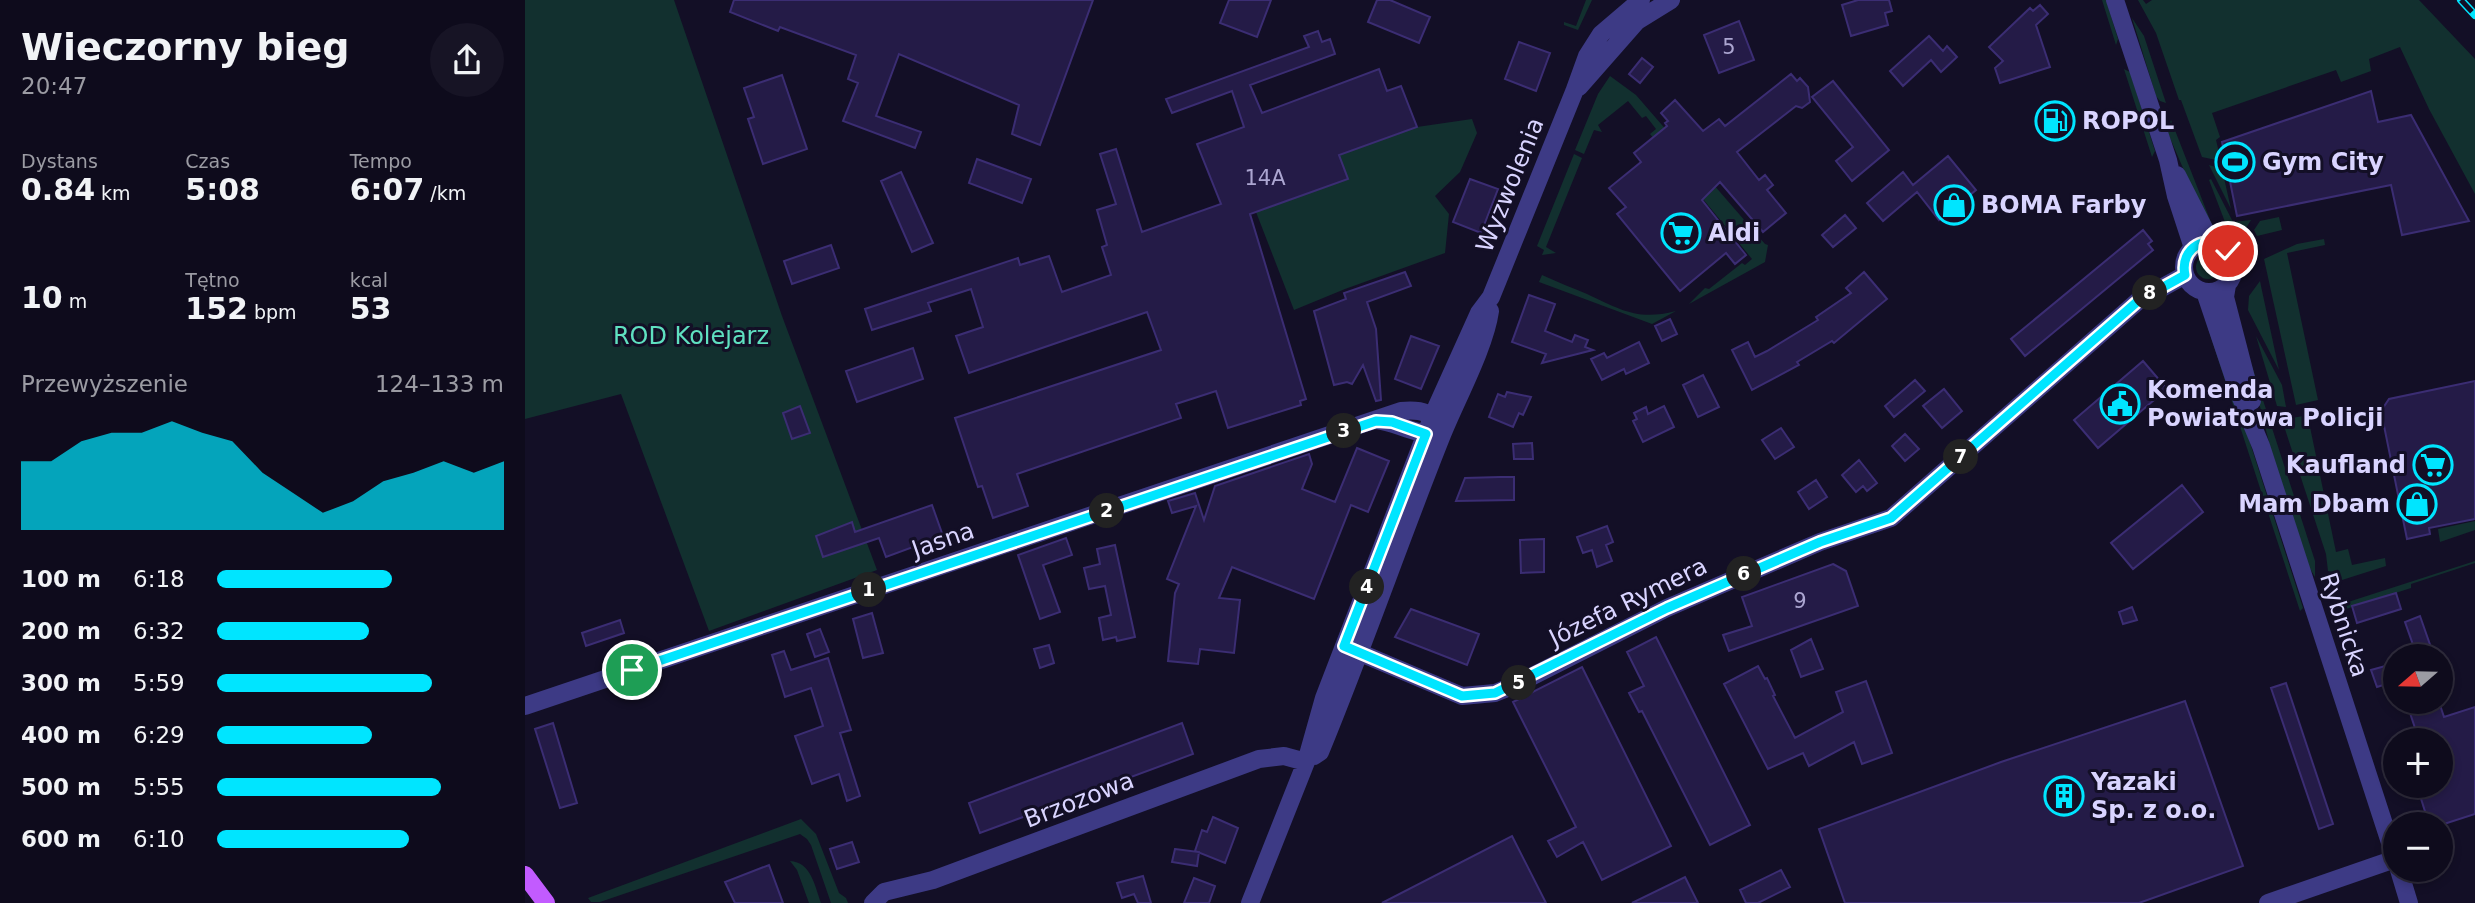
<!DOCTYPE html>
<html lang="pl">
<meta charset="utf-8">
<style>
:root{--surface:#0e0b1c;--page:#171425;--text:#f1f3f6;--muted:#9b9ba3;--line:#2e2b3b;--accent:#00e5ff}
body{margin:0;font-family:"DejaVu Sans",sans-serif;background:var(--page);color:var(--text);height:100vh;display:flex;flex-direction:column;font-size:26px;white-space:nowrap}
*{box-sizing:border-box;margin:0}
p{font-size:23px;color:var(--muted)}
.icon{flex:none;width:38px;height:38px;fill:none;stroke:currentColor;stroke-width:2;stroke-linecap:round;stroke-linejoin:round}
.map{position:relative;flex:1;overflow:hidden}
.sheet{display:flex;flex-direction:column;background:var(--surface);width:525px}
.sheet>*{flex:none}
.needle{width:46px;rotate:250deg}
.fabs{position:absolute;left:1858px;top:644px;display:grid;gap:14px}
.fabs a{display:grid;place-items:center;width:70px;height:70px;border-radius:50%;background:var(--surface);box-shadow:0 4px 10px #0003,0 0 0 2px var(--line);font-size:35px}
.pin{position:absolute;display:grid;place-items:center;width:60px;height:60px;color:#fff;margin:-30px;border:4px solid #fff;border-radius:50%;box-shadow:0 2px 7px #0007}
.km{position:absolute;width:35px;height:35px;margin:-18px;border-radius:50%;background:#222;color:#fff;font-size:19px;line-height:35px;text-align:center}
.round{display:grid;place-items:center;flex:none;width:74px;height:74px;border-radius:37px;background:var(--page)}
.headline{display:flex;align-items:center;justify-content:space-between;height:119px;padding:0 21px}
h1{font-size:38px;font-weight:600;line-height:52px}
.figures{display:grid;grid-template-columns:repeat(3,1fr);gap:10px;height:119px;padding:7px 21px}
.figures div{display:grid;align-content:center}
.figures b{font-size:30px;font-weight:600}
.figures small{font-size:19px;font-weight:400}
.figures p{font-size:19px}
.chart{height:196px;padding:14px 21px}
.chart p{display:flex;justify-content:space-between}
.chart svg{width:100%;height:126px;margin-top:7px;fill:var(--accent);opacity:.7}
ul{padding:0 21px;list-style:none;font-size:23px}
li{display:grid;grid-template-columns:112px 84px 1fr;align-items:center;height:52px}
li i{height:18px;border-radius:9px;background:var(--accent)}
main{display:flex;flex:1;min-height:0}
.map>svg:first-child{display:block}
.green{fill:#12302f}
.building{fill:#241b47;stroke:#3b2d73;stroke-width:2}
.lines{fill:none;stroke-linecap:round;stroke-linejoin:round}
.minor{stroke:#3d3a85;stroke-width:18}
.major{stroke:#c25bff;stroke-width:18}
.rail-casing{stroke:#00e5ff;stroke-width:8}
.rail{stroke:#130f26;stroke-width:5;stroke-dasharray:16;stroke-linecap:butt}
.route-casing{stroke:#fff;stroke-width:14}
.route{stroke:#00e5ff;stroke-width:9}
.labels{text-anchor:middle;stroke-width:6;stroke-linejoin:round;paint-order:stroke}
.number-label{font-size:21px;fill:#aca6d1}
.poi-label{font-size:24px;font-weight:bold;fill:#d9d4ff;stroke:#130f26;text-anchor:start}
.street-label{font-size:24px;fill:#d9d4ff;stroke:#130f26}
.park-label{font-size:24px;fill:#5fe0c0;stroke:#130f26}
</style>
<main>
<section class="sheet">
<div class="headline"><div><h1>Wieczorny bieg</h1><p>20:47</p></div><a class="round"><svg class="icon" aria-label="share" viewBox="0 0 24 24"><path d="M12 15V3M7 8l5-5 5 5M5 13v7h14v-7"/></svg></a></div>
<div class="figures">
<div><p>Dystans</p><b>0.84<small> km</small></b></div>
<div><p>Czas</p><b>5:08</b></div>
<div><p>Tempo</p><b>6:07<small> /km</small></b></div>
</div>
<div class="figures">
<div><b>10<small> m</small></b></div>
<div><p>Tętno</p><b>152<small> bpm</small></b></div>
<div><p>kcal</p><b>53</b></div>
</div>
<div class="chart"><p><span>Przewyższenie</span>124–133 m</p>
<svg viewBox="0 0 160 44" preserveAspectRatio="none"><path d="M0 44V20L10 20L20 13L30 10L40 10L50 6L60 10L70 13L80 24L90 31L100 38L110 34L120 27L130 24L140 20L150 24L160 20V44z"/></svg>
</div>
<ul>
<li><b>100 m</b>6:18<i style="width:61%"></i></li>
<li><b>200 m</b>6:32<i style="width:53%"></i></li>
<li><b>300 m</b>5:59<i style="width:75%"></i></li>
<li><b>400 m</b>6:29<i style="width:54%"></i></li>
<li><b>500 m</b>5:55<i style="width:78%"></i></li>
<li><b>600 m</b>6:10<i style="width:67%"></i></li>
</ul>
</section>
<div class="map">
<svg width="1950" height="903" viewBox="0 0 1950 903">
<rect width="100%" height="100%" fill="#130f26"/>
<path class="green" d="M0 0H149L257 316 352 570 184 631 96 394 0 419Z
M1061 0H1067L1053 30 1039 25V22L1051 26Z
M1577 0H1581L1593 39 1591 45Z
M1613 0H1618L1621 4 1627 0H1894L1950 59V194L1904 109 1875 47 1844 59 1846 71 1816 82 1811 70 1687 113 1695 137 1691 140 1696 161 1677 157 1656 100H1654L1631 33Z
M1607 18 1619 36 1641 103 1635 101 1631 96Z
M1599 69 1605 72 1630 151 1627 157Z
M1085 76 1111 95 1240 244 1243 245 1240 262 1164 304 1180 288 1184 289 1217 263 1220 265 1227 259 1125 134 1131 129 1121 116 1117 118 1103 101 1073 125 1077 132 1069 130 1059 154 1050 150 1073 94Z
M947 119 952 133 935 172 910 196 924 214 920 253 820 289 769 310 731 212 823 179 814 155 892 127Z
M1646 120 1689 230 1698 236 1713 238 1715 241H1703L1694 238 1667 189 1642 131Z
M1049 154 1057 158 1021 247 1031 253 1017 255 1019 250 1012 246Z
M1684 165 1697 169 1706 209Z
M1686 179 1708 222 1726 220 1721 228 1700 222 1684 180Z
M1754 217 1757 230 1732 236 1729 230 1735 221Z
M1799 239 1800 245 1762 253 1793 400 1771 405 1739 259 1772 244Z
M1671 267a12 12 0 1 1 24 0a12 12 0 1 1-24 0Z
M1017 275C1032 282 1048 288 1062 294 1096 310 1113 321 1151 311L1127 324 1014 282Z
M1735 281 1736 286 1754 370 1723 310 1724 296Z
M1681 322 1711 399 1778 608 1775 611Z
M1731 336 1757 385 1761 407 1752 406Z
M1727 366 1790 561V577L1784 567 1747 454 1725 367Z
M1783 415 1784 421 1781 423 1782 427H1785L1811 552 1823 549 1827 565 1860 558 1861 566 1817 580 1809 578 1808 572 1803 571 1801 554 1757 420Z
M1950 521V530L1915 542 1913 529Z
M1950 561V563L1886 584V588L1821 609 1820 603Z
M276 819 291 834 314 893 321 898 323 903H306L286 845 282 839 275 834 75 902H66L63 898Z
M265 861C286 862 290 886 296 903H284L272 870Z"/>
<path class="building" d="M209 0H568L515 145 487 134 494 105 374 54 351 116 396 132 390 148 318 121 333 83 323 79 331 55 255 27 253 31 205 12Z
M704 0H746L732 37 695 23Z
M852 0H865L905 17 894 43 843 22Z
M1333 0H1364L1367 11 1360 13 1363 25 1326 36 1317 5Z
M1515 5 1523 14 1511 25 1525 67 1475 83 1470 68 1478 61 1464 47 1505 8 1508 11Z
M1214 21 1229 60 1194 73 1179 35Z
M793 31 797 42 805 39 810 54 725 85 737 113 854 69 862 91 876 86 892 127 814 155 823 179 725 214 781 399 775 401 776 405 703 428 691 391 651 404 656 418 492 474 503 506 468 518 457 486 453 487 430 418 636 350 622 312 444 373 431 336 458 327 446 289 403 303 406 311 347 330 340 309 493 258 495 265 524 256 537 292 586 275 577 247 582 245 572 210 591 204 575 154 591 149 617 232 696 204 672 144 719 127 707 91 647 113 641 99 784 47 779 36Z
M1404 36 1418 51 1422 46 1432 57 1416 72 1406 60 1378 86 1365 71Z
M994 42 1025 53 1011 91 980 79Z
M1117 58 1128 67 1115 83 1104 74Z
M1266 74 1272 81 1275 78 1283 87 1285 102 1277 108 1271 106 1212 152 1234 180 1240 175 1248 185 1242 190 1261 213 1238 232 1195 182 1177 200 1221 255 1210 264 1201 253 1155 291 1092 214 1101 207 1084 188 1116 162 1109 153 1142 126 1140 123 1143 121 1136 113 1150 100 1178 131 1194 119 1200 126Z
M257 75 282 149 238 164 223 119 229 117 219 88Z
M1308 81 1364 150 1327 181 1311 161 1328 147 1287 97Z
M1846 91 1853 122 1886 115 1944 221 1877 235 1866 185 1712 216 1697 142Z
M1537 109 1543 127 1522 134 1516 116Z
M1423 156 1451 190 1414 220 1392 192 1358 221 1342 203 1378 172 1388 185Z
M452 159 506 179 497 203 444 183Z
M376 172 408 243 387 252 356 181Z
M945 179 973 189 956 233 928 222Z
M1320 215 1331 228 1308 247 1297 235Z
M1618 230 1627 241 1623 244 1628 250 1500 356 1486 339Z
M306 245 314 268 267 284 259 261Z
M880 272 886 286 842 302 851 329 856 400 851 401 838 365 827 384 822 382 809 385 789 311 821 299 819 293Z
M1339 272 1362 299 1309 343 1307 341 1272 362 1274 365 1227 390 1207 350 1223 342 1230 357 1242 351 1293 320 1291 317 1326 293 1321 288Z
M1004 295 1030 304 1020 331 1047 342 1050 335 1063 340 1060 347 1068 350 1017 363 1021 354 987 342Z
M1145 319 1152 334 1137 341 1130 326Z
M886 336 914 346 896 389 870 379Z
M1114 342 1124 363 1101 374 1099 369 1077 380 1066 359 1079 353 1082 358Z
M388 348 398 379 332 402 321 371Z
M1618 361 1642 389 1573 448 1549 420Z
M1178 375 1194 407 1173 417 1158 385Z
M1390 380 1400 391 1369 417 1360 406Z
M1950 381V519L1904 528 1905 534 1882 539 1856 411 1864 399Z
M1419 389 1437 411 1417 428 1398 406Z
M982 392 1006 397 998 415 994 413 988 427 964 417 973 394 980 397Z
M275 406 285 433 267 439 258 413Z
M1139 406 1149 427 1118 442 1108 421 1112 419 1109 413 1121 407 1123 414Z
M1256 428 1269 447 1250 459 1237 440Z
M1380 434 1394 449 1380 461 1367 446Z
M1007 443 1008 459H989L988 444Z
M832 448 864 461 843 512 826 505 789 599 707 567 694 598 715 600 709 653 675 649 673 664 643 661 650 593 654 584 642 579 671 506 647 513 643 501 670 493 679 520 690 486 784 454 787 464 777 489 810 502Z
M1334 460 1352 483 1342 491 1338 486 1331 492 1317 475Z
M975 477H989V500L931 501 940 478Z
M1291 480 1302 497 1284 509 1273 492Z
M1657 485 1678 512 1608 569 1586 543Z
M407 505 418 536 361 557 354 538 298 557 291 536 327 522 330 532Z
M1082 526 1088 542 1081 545 1087 561 1072 567 1067 550 1058 553 1052 537Z
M541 538 547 555 518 565 535 612 515 619 493 555Z
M1019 539V572L996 573 995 540Z
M590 545 610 637 592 641 591 637 578 640 574 618 586 615 580 586 564 589 559 568 575 564 572 549Z
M1308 564 1321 571 1333 606 1204 651 1198 635 1227 626 1217 597Z
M1871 593 1876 609 1832 623 1827 606Z
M1607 607 1612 620 1598 624 1594 612Z
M886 609 954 634 942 665 870 637Z
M347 613 358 653 338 658 328 619Z
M1895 616 1909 656H1892L1880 622Z
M95 620 99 633 61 646 57 633Z
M295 629 304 652 290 657 282 634Z
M1131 637 1225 825 1185 845 1117 711 1114 712 1104 693 1119 686 1102 652Z
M1286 639 1298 669 1276 677 1266 650Z
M524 645 529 663 515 668 509 649Z
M259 651 266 670 303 658 326 730 315 733 335 796 322 801 314 774 287 784 270 736 298 726 286 688 260 697 247 655Z
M1871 663V681L1852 687 1846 670Z
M1233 666 1240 679 1242 678 1250 695 1248 696 1270 738 1318 712 1311 692 1341 681 1367 753 1337 764 1329 742 1284 766 1278 753 1243 769 1199 684Z
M1057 667 1146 846 1077 880 1058 842 1032 857 1023 841 1051 827 988 702Z
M1761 683 1808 824 1794 829 1746 688Z
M1660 701 1718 866 1614 903H1320L1294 829 1476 762Z
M1900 702H1914L1919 717 1950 707V814L1919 824H1904L1892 786H1916V740H1894L1883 707Z
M28 723 52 803 35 808 10 729Z
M657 723 668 754 455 833 444 803Z
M688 817 713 828 700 863 670 851 677 830 682 832Z
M987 836 1021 903H857Z
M327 842 334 862 312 869 305 849Z
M650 849 674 852 672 866 647 862Z
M244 865 258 903H210L200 882Z
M1256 870 1265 887 1233 903H1221L1215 890Z
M618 876 626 903H613L609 894 597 898 592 883Z
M1160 877 1173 903H1107Z
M669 878 690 886 684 903H659Z"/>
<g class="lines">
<path class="minor" d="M1590 0 1643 160 1651 196 1668 248
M1054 87 1112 21 1146 0
M1652 175 1686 242
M1659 267a25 25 0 1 1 50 0a25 25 0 1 1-50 0Z
M1702 285 1700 297 1727 401
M1680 292 1714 393 1736 446 1871 861
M851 420C872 422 891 436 912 433
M819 646 937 696 970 693 990 685 1142 608 1295 542 1366 518 1613 301 1660 275
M0 706 876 411C896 409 910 412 918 432
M789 756 795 752C838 648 875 540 917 435 931 400 960 347 965 311
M1874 870 1884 903
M348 903 359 892 408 880 734 759 759 756 781 762
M725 903 781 762 799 698 908 415 954 313 966 297 1049 92 1062 56 1076 34 1116 0
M1743 903 1870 859"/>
<path class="major" d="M0 875 21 903"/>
<g class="rail-casing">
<path id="rail" d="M1936 0 1950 15"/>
</g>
<use href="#rail" class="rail"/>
</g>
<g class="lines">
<g class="route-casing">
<path id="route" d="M107 670 851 421 867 422 901 434 819 646 937 696 970 693 1142 608 1295 542 1366 518 1613 301 1660 275C1654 248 1683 231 1703 251"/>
</g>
<use href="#route" class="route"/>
</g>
<defs>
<g id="fuel-ring" transform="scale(2.0125)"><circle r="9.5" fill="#130f26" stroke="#00e5ff" stroke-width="1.5"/><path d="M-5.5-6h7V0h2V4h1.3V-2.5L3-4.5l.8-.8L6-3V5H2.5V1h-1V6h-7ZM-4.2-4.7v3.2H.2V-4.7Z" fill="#00e5ff"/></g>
<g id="stadium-ring" transform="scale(2.0125)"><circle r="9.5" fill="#130f26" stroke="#00e5ff" stroke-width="1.5"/><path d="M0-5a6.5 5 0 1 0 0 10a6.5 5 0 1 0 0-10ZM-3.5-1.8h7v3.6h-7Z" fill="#00e5ff"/></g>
<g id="shop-ring" transform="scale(2.0125)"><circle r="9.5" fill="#130f26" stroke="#00e5ff" stroke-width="1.5"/><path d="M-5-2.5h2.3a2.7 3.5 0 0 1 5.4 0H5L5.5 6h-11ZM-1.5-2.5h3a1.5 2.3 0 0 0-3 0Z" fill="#00e5ff"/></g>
<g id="supermarket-ring" transform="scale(2.0125)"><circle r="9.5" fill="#130f26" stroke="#00e5ff" stroke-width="1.5"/><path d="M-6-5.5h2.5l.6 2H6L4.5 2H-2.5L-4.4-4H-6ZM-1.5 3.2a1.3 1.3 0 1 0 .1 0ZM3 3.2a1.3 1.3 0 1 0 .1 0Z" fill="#00e5ff"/></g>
<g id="civic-ring" transform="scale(2.0125)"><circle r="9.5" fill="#130f26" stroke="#00e5ff" stroke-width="1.5"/><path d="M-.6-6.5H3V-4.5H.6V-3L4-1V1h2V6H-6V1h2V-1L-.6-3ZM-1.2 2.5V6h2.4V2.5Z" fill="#00e5ff"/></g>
<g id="building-ring" transform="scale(2.0125)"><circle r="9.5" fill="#130f26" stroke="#00e5ff" stroke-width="1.5"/><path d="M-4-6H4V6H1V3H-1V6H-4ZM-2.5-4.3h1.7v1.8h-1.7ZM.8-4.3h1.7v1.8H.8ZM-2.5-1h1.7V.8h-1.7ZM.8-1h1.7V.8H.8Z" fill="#00e5ff"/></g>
</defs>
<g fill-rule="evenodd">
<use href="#fuel-ring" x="1530" y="121"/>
<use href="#stadium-ring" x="1710" y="162"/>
<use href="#shop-ring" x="1429" y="205"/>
<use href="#supermarket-ring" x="1156" y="233"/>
<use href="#civic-ring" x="1595" y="404"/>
<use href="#supermarket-ring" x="1908" y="465"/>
<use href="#shop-ring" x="1892" y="504"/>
<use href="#building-ring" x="1539" y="796"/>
</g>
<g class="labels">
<g class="number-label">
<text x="1204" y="54">5</text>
<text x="740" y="185">14A</text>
<text x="1275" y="608">9</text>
</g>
<g class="poi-label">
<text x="1557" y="129">ROPOL</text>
<text x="1737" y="170">Gym City</text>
<text x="1456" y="213">BOMA Farby</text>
<text x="1183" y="241">Aldi</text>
<text x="1622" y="398">Komenda<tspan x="1622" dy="28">Powiatowa Policji</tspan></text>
<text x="1881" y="473" text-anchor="end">Kaufland</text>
<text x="1865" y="512" text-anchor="end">Mam Dbam</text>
<text x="1566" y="790">Yazaki<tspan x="1566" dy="28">Sp. z o.o.</tspan></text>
</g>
<g class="street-label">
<text transform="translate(985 185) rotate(-68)" y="8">Wyzwolenia</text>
<text transform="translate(418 540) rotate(-19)" y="8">Jasna</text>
<text transform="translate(1103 602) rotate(-26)" y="8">Józefa Rymera</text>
<text transform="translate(1819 625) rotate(72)" y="8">Rybnicka</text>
<text transform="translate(554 800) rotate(-21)" y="8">Brzozowa</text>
</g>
<g class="park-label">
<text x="166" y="344">ROD Kolejarz</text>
</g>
</g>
</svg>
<div class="fabs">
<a><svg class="needle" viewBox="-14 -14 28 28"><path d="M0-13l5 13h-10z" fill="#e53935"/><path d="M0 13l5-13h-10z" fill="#9b9ba3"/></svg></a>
<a>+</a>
<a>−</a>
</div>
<div class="pin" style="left:107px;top:670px;background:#1e9e55"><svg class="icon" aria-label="arrive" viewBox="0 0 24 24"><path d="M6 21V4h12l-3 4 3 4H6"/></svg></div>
<div class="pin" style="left:1703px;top:251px;background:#d93025"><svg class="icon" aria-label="check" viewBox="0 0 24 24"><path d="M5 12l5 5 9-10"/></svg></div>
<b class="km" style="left:344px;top:590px">1</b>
<b class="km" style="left:582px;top:511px">2</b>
<b class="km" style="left:819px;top:431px">3</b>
<b class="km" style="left:842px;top:587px">4</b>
<b class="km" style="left:994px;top:683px">5</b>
<b class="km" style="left:1219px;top:574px">6</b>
<b class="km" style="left:1436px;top:457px">7</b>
<b class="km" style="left:1625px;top:293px">8</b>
</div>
</main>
